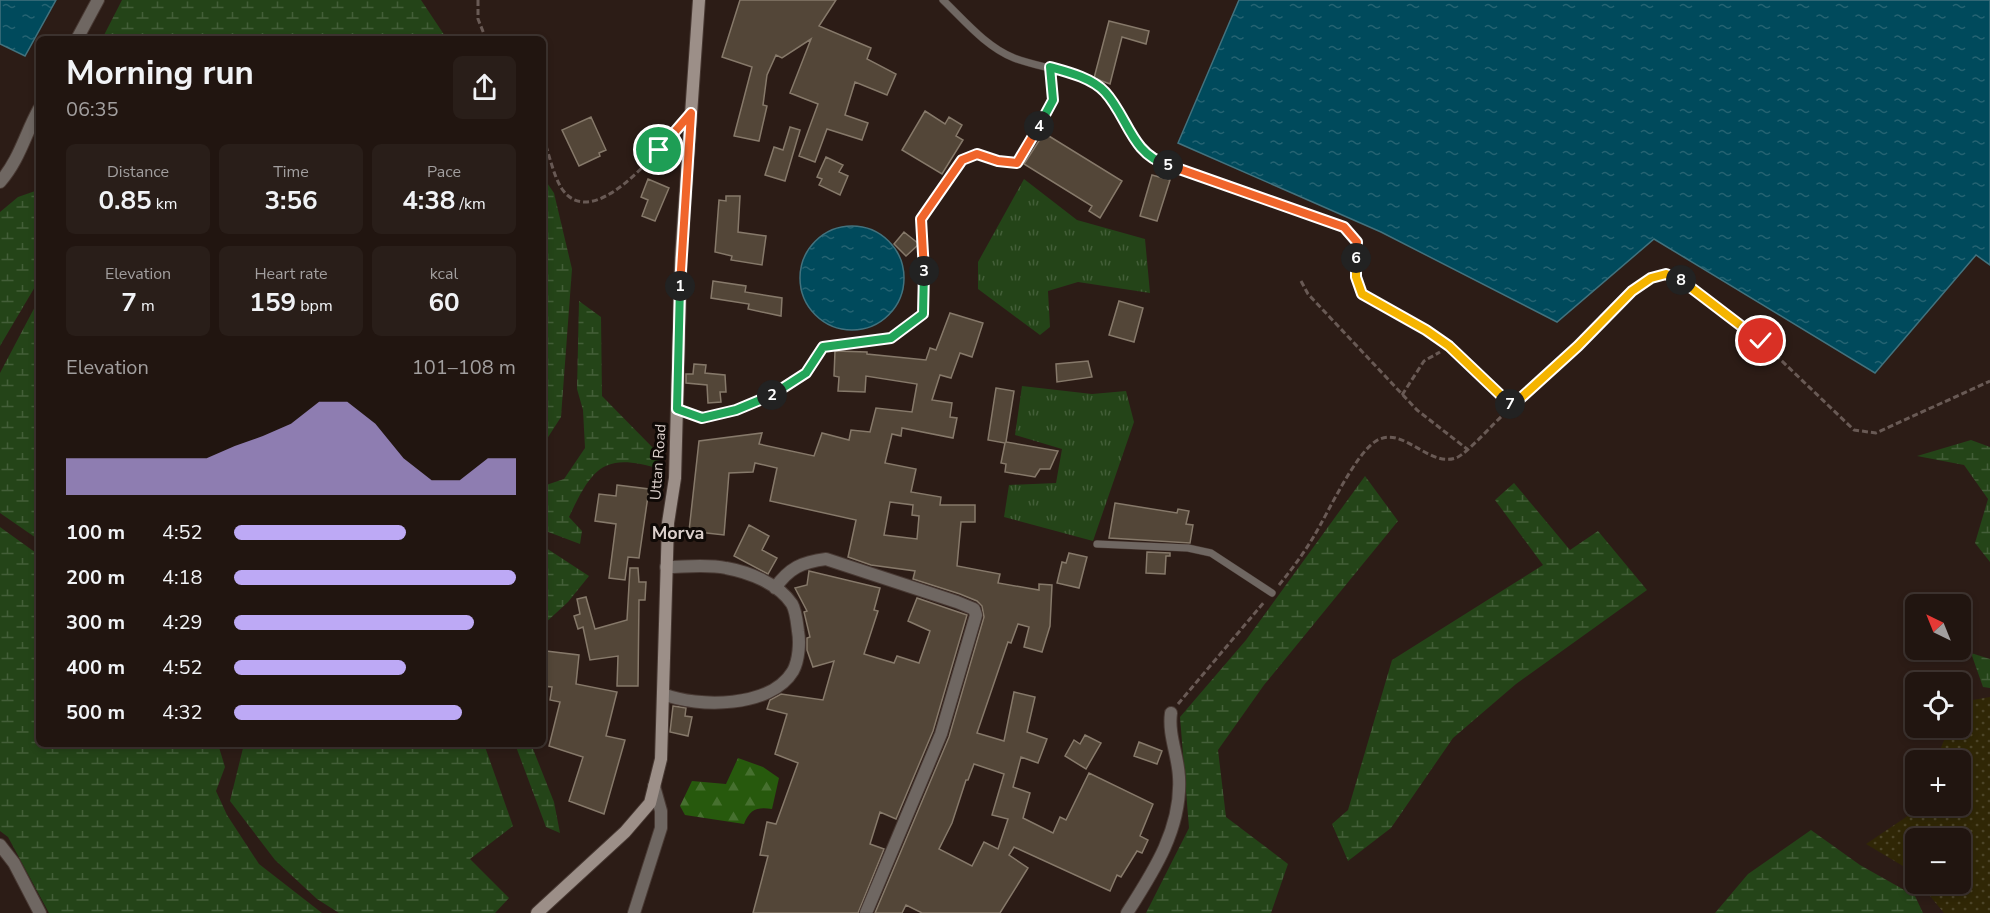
<!DOCTYPE html>
<meta charset="utf-8">
<style>
:root{--surface:#211510;--page:#291e19;--text:#f1f3f6;--muted:#a29f9f;--line:#3e3430;--accent:#bda9f5}
body{margin:0;font-family:"Nunito Sans",sans-serif;background:var(--page);color:var(--text);height:100vh;display:flex;flex-direction:column;font-size:22px;white-space:nowrap}
*{box-sizing:border-box;margin:0}
p{font-size:20px;color:var(--muted)}
.icon{flex:none;width:33px;height:33px;fill:none;stroke:currentColor;stroke-width:2;stroke-linecap:round;stroke-linejoin:round}
.map{position:relative;flex:1;overflow:hidden}
.drawer{position:absolute;left:36px;top:36px;width:510px;height:711px;display:flex;flex-direction:column;background:var(--surface);border-radius:9px;box-shadow:0 3px 9px #0003,0 0 0 2px var(--line)}
.drawer>*{flex:none}
.needle{width:39px;rotate:317deg}
.buttons{position:absolute;left:1905px;top:594px;display:grid;gap:12px}
.buttons a{display:grid;place-items:center;width:66px;height:66px;border-radius:9px;background:var(--surface);box-shadow:0 3px 9px #0003,0 0 0 2px var(--line);font-size:30px}
.pin{position:absolute;display:grid;place-items:center;width:51px;height:51px;color:#fff;margin:-26px;border:3px solid #fff;border-radius:50%;box-shadow:0 2px 6px #0007}
.km{position:absolute;width:30px;height:30px;margin:-15px;border-radius:50%;background:#222;color:#fff;font-size:16px;line-height:30px;text-align:center}
.round{display:grid;place-items:center;flex:none;width:63px;height:63px;border-radius:9px;background:var(--page)}
.headline{display:flex;align-items:center;justify-content:space-between;height:102px;padding:0 30px}
h1{font-size:33px;font-weight:700;line-height:45px}
.figures{display:grid;grid-template-columns:repeat(3,1fr);gap:9px;height:102px;padding:6px 30px}
.figures div{display:grid;align-content:center;border-radius:9px;background:var(--page);text-align:center}
.figures b{font-size:26px;font-weight:700}
.figures small{font-size:16px;font-weight:400}
.figures p{font-size:16px}
.chart{height:168px;padding:12px 30px}
.chart p{display:flex;justify-content:space-between}
.chart svg{width:100%;height:108px;margin-top:6px;fill:var(--accent);opacity:.7}
ul{padding:0 30px;list-style:none;font-size:20px}
li{display:grid;grid-template-columns:96px 72px 1fr;align-items:center;height:45px}
li i{height:15px;border-radius:8px;background:var(--accent)}
.map>svg:first-child{display:block}
.grass{fill:url(#grass-tufts)}
.forest{fill:url(#forest-firs)}
.wetland{fill:url(#wetland-marsh)}
.sand{fill:url(#sand-dots)}
.water{fill:url(#water-ripples);stroke:#42727e;stroke-width:1.5}
.building{fill:#534638;stroke:#86796a;stroke-width:1.5;fill-rule:evenodd}
.lines{fill:none;stroke-linecap:round;stroke-linejoin:round}
.lane-casing{stroke:#483933;stroke-width:8}
.street-casing{stroke:#483933;stroke-width:14}
.secondary-casing{stroke:#483933;stroke-width:14}
.path{stroke:#695a55;stroke-width:3;stroke-dasharray:6 3;stroke-linecap:butt}
.lane{stroke:#6f6762;stroke-width:7}
.street{stroke:#6f6762;stroke-width:12}
.secondary{stroke:#9c8f88;stroke-width:12}
.split-1-casing{stroke:#fff;stroke-width:12}
.split-2-casing{stroke:#fff;stroke-width:12}
.split-3-casing{stroke:#fff;stroke-width:12}
.split-4-casing{stroke:#fff;stroke-width:12}
.split-5-casing{stroke:#fff;stroke-width:12}
.split-6-casing{stroke:#fff;stroke-width:12}
.split-7-casing{stroke:#fff;stroke-width:12}
.split-8-casing{stroke:#fff;stroke-width:12}
.split-9-casing{stroke:#fff;stroke-width:12}
.split-1{stroke:#f0652b;stroke-width:8}
.split-2{stroke:#22a559;stroke-width:8}
.split-3{stroke:#22a559;stroke-width:8}
.split-4{stroke:#f0652b;stroke-width:8}
.split-5{stroke:#22a559;stroke-width:8}
.split-6{stroke:#f0652b;stroke-width:8}
.split-7{stroke:#f5b400;stroke-width:8}
.split-8{stroke:#f5b400;stroke-width:8}
.split-9{stroke:#f5b400;stroke-width:8}
.labels{text-anchor:middle;stroke-width:6;stroke-linejoin:round;paint-order:stroke}
.street-label{font-size:15px;fill:#dcd0cc;stroke:#0f0906}
.quarter-label{font-size:18px;font-weight:bold;fill:#dcd0cc;stroke:#0f0906}
</style>
<div class="map">
<svg width="1990" height="913" viewBox="0 0 1990 913">
<defs>
<pattern id="grass-tufts" width="24" height="20" patternUnits="userSpaceOnUse" patternTransform="scale(1.5)"><rect width="24" height="20" fill="#244418"/><path d="M3 7l-1-3M5 7V3M7 7l1-3M15 17l-1-3M17 17v-4M19 17l1-3" fill="none" stroke="#435e38"/></pattern>
<pattern id="forest-firs" width="22" height="20" patternUnits="userSpaceOnUse" patternTransform="scale(1.5)"><rect width="22" height="20" fill="#27590d"/><path d="M5 1l3.5 6h-7zM16 11l3.5 6h-7z" fill="#46702f"/></pattern>
<pattern id="wetland-marsh" width="20" height="14" patternUnits="userSpaceOnUse" patternTransform="scale(1.5)"><rect width="20" height="14" fill="#244418"/><path d="M1 5h8M5 5V1M11 12h8M15 12V8" fill="none" stroke="#435e38"/></pattern>
<pattern id="sand-dots" width="8" height="8" patternUnits="userSpaceOnUse" patternTransform="scale(1.5)"><rect width="8" height="8" fill="#302706"/><path d="M2 2h.1M6 6h.1" fill="none" stroke="#4d4529" stroke-width="1.8" stroke-linecap="round"/></pattern>
<pattern id="water-ripples" width="26" height="14" patternUnits="userSpaceOnUse" patternTransform="scale(1.5)"><rect width="26" height="14" fill="#004a5c"/><path d="M2 4q2-2 4 0t4 0M15 11q2-2 4 0t4 0" fill="none" stroke="#256372"/></pattern>
</defs>
<rect width="100%" height="100%" fill="#2c1c16"/>
<path class="grass" d="M1024 179 1077 220 1145 239 1150 293 1078 282 1048 291 1050 327 1040 335 978 289V262Z
M1022 386 1092 394 1126 391 1134 422 1093 541 1004 517 1009 485 1056 483 1062 449 1015 435Z"/>
<path class="forest" d="M738 758 763 767 779 778 772 809C757 807 750 809 744 824L685 815 680 806 692 781 726 784Z"/>
<path class="wetland" d="M122 0H421L447 39H102Z
M543 177 554 193 572 269 561 417 543 445Z
M38 190 39 280 0 346V212L18 197Z
M39 299V540L0 513V373Z
M579 301 601 317 602 396 657 452 661 469C604 452 593 466 569 517L582 531 580 544 543 530V486L564 479 585 448 583 410 577 389Z
M1971 440 1990 447V562L1975 543 1988 499 1964 465 1917 456Z
M1365 476 1398 521 1264 685 1218 750 1226 817 1288 864 1271 913H1146L1189 828 1180 717 1246 640Z
M1514 483 1570 550 1598 531 1647 590 1516 684 1453 738 1391 828 1348 861 1332 824 1348 810 1392 660 1543 565 1495 500Z
M0 527 39 555V744H218L225 767 216 791 227 815 259 864 322 913H49L8 837 0 831Z
M543 546 589 576 568 602 543 625Z
M1971 653 1990 659V688L1983 687Z
M244 744H484L513 826 470 859 509 898 495 913H339L317 899 275 860 230 801Z
M515 744H531L554 802 560 833 546 827Z
M1811 830 1860 865 1915 896 1923 913H1715L1748 874Z"/>
<path class="sand" d="M1990 697V913H1944L1920 884H1960V838H1916L1915 878 1908 869 1866 844 1918 809 1919 806H1960V760H1936L1949 728H1960L1961 702Z"/>
<path class="water" d="M0 0H56L25 56 0 44Z
M1239 0H1990V265L1976 255 1875 373 1654 239 1557 322 1381 232 1178 143Z
M800 278a52 52 0 1 1 104 0a52 52 0 1 1-104 0Z"/>
<path class="building" d="M740 0H836L819 26 871 48 867 59 896 74 887 95 855 82 845 115 868 123 862 140 827 129 815 162 799 156 818 104 790 93 811 39 782 58 776 55 767 75 763 105 767 106 759 141 734 136 752 67 722 57Z
M1109 21 1149 31 1146 44 1122 37 1110 84 1094 78Z
M925 111 945 124 949 117 962 125 956 136 963 140 942 174 902 150Z
M591 117 606 150 599 153 600 156 579 166 562 130Z
M790 127 800 130 785 181 765 175 774 147 783 150Z
M1044 133 1122 181 1100 218 1089 211 1092 206 1024 164Z
M826 157 843 165 839 172 848 176 840 195 819 185 822 179 817 177Z
M1152 175 1170 180 1157 221 1140 216Z
M648 179 669 188 655 221 642 216 648 200 641 197Z
M726 196H740L738 232 766 236 762 265 731 260 732 256 715 252 719 200 726 201Z
M904 232 919 244 906 256 894 244Z
M713 281 746 286 745 292 782 298 781 316 748 309 749 304 711 298Z
M1119 301 1143 308 1134 342 1109 335Z
M950 313 983 323 972 357 960 353 951 378 940 375 932 400 952 403 950 417 957 418 953 438 902 428 901 436 892 434 885 463 916 469 911 492 941 497 940 505H975V522H961L957 566 1000 574 998 583 1039 590V584L1052 585 1050 626 1042 652 1024 647 1029 627 1018 624 1011 643 1008 642 977 733 1004 741 1014 692 1035 697 1027 732 1047 739 1038 763 1021 757 1013 787 1030 793 1023 818 1053 833 1060 817 1066 820 1089 773 1153 804 1140 836 1148 840 1142 853 1137 851 1121 877 1117 875 1110 891 1014 847 1009 855 1028 868 1000 913H922L906 905 902 913H875L949 737 984 617 982 606 977 601 960 594 913 579 915 571 871 565 848 557 856 520 770 501 777 468 755 463 753 472 729 473 724 535 689 531 699 441 762 433 759 444 814 456 822 433 849 440 851 430 870 432 876 408 912 412 917 384 866 376 865 392 838 391 839 377 834 376 835 351 867 352V354L926 360 930 348 936 350ZM890 502 913 505 912 515 919 516 917 539 884 535ZM974 764 1004 774 992 815 1008 819 998 849 984 842 972 866 939 849 952 823 966 780H968Z
M1088 361 1092 377 1057 382 1056 364Z
M694 364 706 365 705 373 725 375 726 392H720L721 402 708 403 707 385 686 383V374H693Z
M996 388 1014 391 1006 442 1058 451 1050 469H1040L1035 477 1005 472 1006 464 1001 463 1005 443 988 440Z
M617 485 649 489 639 558 628 557 625 580 609 578 616 524 595 521 599 494 616 496Z
M1115 503 1177 513 1178 509 1189 511 1186 524 1193 525 1190 543 1109 538Z
M749 525 769 536 762 550 777 558 768 574 734 556Z
M1147 552 1170 553V556H1166L1165 574 1146 573Z
M1069 553 1087 557 1079 588 1057 583 1062 562 1066 563Z
M630 568H638L639 582H646L645 600H639L638 686H617L618 656 590 660 583 627 578 629 574 616 580 614 577 599 586 597 595 629 627 620Z
M809 571 880 588 874 610 878 611 864 654 894 663 897 656 919 663 930 631 908 621 917 598 967 615 933 731 896 819 880 812 870 844 884 849 858 913H753L768 856 760 855 767 822 776 824 798 763 775 754 787 714 767 709 770 700 781 694 823 700 834 661 813 667 807 650V638L810 637 804 612 807 611 795 588 807 585Z
M546 651 579 655 576 684 617 692 606 736 625 740 604 814 569 801 583 757 549 746 560 702 550 700 552 687 543 686Z
M673 706 686 708 685 716 692 717 688 736 670 732Z
M1085 735 1101 743 1086 769 1065 756 1074 740 1080 744Z
M1139 742 1162 751 1157 764 1134 756Z"/>
<g class="lines">
<g class="lane-casing">
<path id="lane" d="M943 0C964 20 986 47 1014 58 1043 69 1076 70 1101 89 1125 107 1127 140 1156 161L1344 227 1357 241 1356 277 1362 294 1426 330 1449 347 1512 406
M1097 544 1188 548 1211 553 1272 593"/>
</g>
<g class="street-casing">
<path id="street" d="M77 39 98 0
M0 182C20 159 25 134 39 109
M775 588C789 568 802 562 826 559L957 602 974 609 976 615 941 734 866 913
M663 694C698 708 771 708 793 671 799 660 800 642 798 631 797 623 796 611 792 604 779 584 749 572 726 568 707 564 685 567 666 567
M0 845 14 863 40 913
M634 913 661 828V811L654 786
M1127 913C1154 871 1182 828 1179 777 1178 755 1168 735 1171 713"/>
</g>
<g class="secondary-casing">
<path id="secondary" d="M537 913 625 832 650 803 661 759 668 523 675 478 681 258 699 0"/>
</g>
<path class="path" d="M478 0V19L486 39
M543 137C549 153 553 175 562 189 593 233 656 153 676 130
M1301 281 1308 294 1417 410 1467 449
M1402 395 1424 361 1440 352
M1518 400 1578 346 1632 291 1651 278 1666 274 1678 278 1761 341 1854 430 1876 433 1990 381
M690 414C721 425 781 395 805 374 813 367 818 355 823 347L891 337 923 314 921 219 962 160 977 154 998 161 1017 163 1053 100 1051 79
M1279 585C1292 569 1304 553 1314 536 1328 513 1355 454 1376 441 1403 424 1430 470 1458 457 1469 451 1494 423 1505 413
M1178 704 1265 601"/>
<use href="#lane" class="lane"/>
<use href="#street" class="street"/>
<use href="#secondary" class="secondary"/>
</g>
<g class="lines">
<g class="split-1-casing">
<path id="split-1" d="M659 150 691 113 680 286"/>
</g>
<g class="split-2-casing">
<path id="split-2" d="M680 286 677 409 702 418 736 410 772 395"/>
</g>
<g class="split-3-casing">
<path id="split-3" d="M772 395 806 373 823 347 891 338 923 314 924 271"/>
</g>
<g class="split-4-casing">
<path id="split-4" d="M924 271 921 219 962 160 977 154 998 161 1017 163 1039 126"/>
</g>
<g class="split-5-casing">
<path id="split-5" d="M1039 126 1053 100 1050 67C1068 72 1092 78 1105 92 1128 117 1131 154 1168 165"/>
</g>
<g class="split-6-casing">
<path id="split-6" d="M1168 165 1344 227 1357 242 1356 258"/>
</g>
<g class="split-7-casing">
<path id="split-7" d="M1356 258V277L1362 294 1426 330 1449 346 1510 404"/>
</g>
<g class="split-8-casing">
<path id="split-8" d="M1510 404 1512 406 1578 346 1632 291 1651 278 1666 274 1681 280"/>
</g>
<g class="split-9-casing">
<path id="split-9" d="M1681 280 1761 341"/>
</g>
<use href="#split-1" class="split-1"/>
<use href="#split-2" class="split-2"/>
<use href="#split-3" class="split-3"/>
<use href="#split-4" class="split-4"/>
<use href="#split-5" class="split-5"/>
<use href="#split-6" class="split-6"/>
<use href="#split-7" class="split-7"/>
<use href="#split-8" class="split-8"/>
<use href="#split-9" class="split-9"/>
</g>
<g class="labels">
<g class="street-label">
<text transform="translate(658 462) rotate(-86)" y="5">Uttan Road</text>
</g>
<g class="quarter-label">
<text x="678" y="539">Morva</text>
</g>
</g>
</svg>
<div class="buttons">
<a><svg class="needle" viewBox="-14 -14 28 28"><path d="M0-13l5 13h-10z" fill="#e53935"/><path d="M0 13l5-13h-10z" fill="#a29f9f"/></svg></a>
<a><svg class="icon" aria-label="locate" viewBox="0 0 24 24"><circle cx="12" cy="12" r="6"/><path d="M12 2v4M12 18v4M2 12h4M18 12h4"/></svg></a>
<a>+</a>
<a>−</a>
</div>
<div class="pin" style="left:659px;top:150px;background:#1e9e55"><svg class="icon" aria-label="arrive" viewBox="0 0 24 24"><path d="M6 21V4h12l-3 4 3 4H6"/></svg></div>
<div class="pin" style="left:1761px;top:341px;background:#d93025"><svg class="icon" aria-label="check" viewBox="0 0 24 24"><path d="M5 12l5 5 9-10"/></svg></div>
<b class="km" style="left:680px;top:286px">1</b>
<b class="km" style="left:772px;top:395px">2</b>
<b class="km" style="left:924px;top:271px">3</b>
<b class="km" style="left:1039px;top:126px">4</b>
<b class="km" style="left:1168px;top:165px">5</b>
<b class="km" style="left:1356px;top:258px">6</b>
<b class="km" style="left:1510px;top:404px">7</b>
<b class="km" style="left:1681px;top:280px">8</b>
<section class="drawer">
<div class="headline"><div><h1>Morning run</h1><p>06:35</p></div><a class="round"><svg class="icon" aria-label="share" viewBox="0 0 24 24"><path d="M12 15V3M7 8l5-5 5 5M5 13v7h14v-7"/></svg></a></div>
<div class="figures">
<div><p>Distance</p><b>0.85<small> km</small></b></div>
<div><p>Time</p><b>3:56</b></div>
<div><p>Pace</p><b>4:38<small> /km</small></b></div>
</div>
<div class="figures">
<div><p>Elevation</p><b>7<small> m</small></b></div>
<div><p>Heart rate</p><b>159<small> bpm</small></b></div>
<div><p>kcal</p><b>60</b></div>
</div>
<div class="chart"><p><span>Elevation</span>101–108 m</p>
<svg viewBox="0 0 160 44" preserveAspectRatio="none"><path d="M0 44V29L10 29L20 29L30 29L40 29L50 29L60 24L70 20L80 15L90 6L100 6L110 15L120 29L130 38L140 38L150 29L160 29V44z"/></svg>
</div>
<ul>
<li><b>100 m</b>4:52<i style="width:61%"></i></li>
<li><b>200 m</b>4:18<i style="width:100%"></i></li>
<li><b>300 m</b>4:29<i style="width:85%"></i></li>
<li><b>400 m</b>4:52<i style="width:61%"></i></li>
<li><b>500 m</b>4:32<i style="width:81%"></i></li>
</ul>
</section>
</div>
